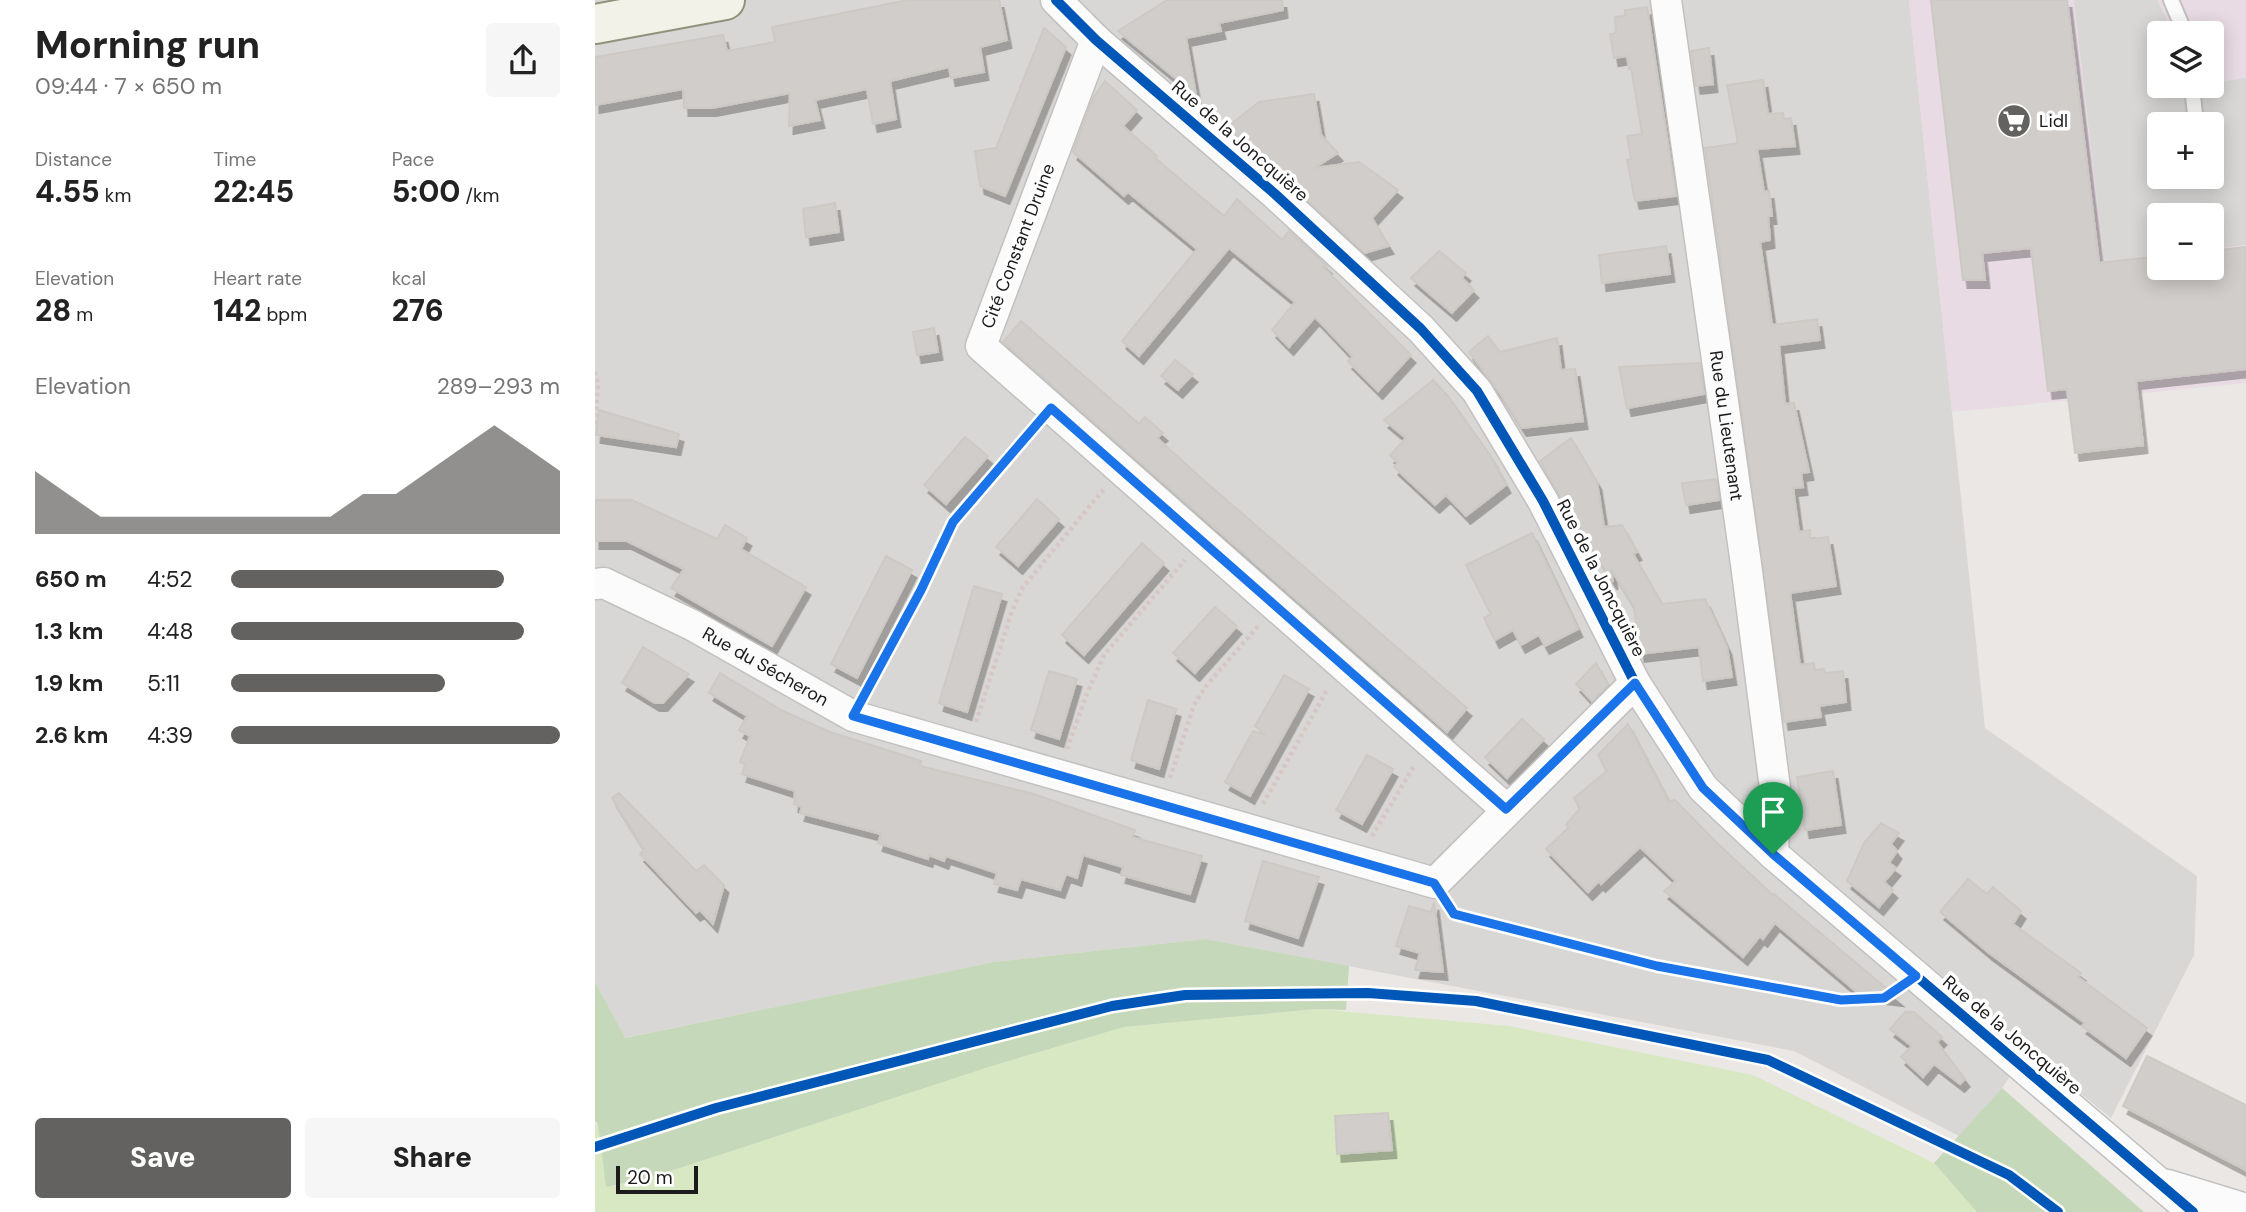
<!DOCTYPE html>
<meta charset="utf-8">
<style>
:root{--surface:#fff;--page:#f6f6f6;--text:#222;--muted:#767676;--accent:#636261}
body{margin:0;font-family:"DM Sans",sans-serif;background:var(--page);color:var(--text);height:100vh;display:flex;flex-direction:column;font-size:26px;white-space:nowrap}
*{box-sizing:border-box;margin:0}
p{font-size:23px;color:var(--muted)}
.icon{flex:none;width:38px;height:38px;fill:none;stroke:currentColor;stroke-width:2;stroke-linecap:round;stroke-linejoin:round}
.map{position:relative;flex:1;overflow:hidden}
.details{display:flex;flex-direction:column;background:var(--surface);width:595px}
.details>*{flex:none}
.controls{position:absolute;left:1552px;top:21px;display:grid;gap:14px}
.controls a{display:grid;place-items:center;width:77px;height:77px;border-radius:7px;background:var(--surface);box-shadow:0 4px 18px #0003;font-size:35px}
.scale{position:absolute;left:21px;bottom:18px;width:82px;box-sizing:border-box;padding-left:7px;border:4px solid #1b1b1b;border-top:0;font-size:19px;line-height:24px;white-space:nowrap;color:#1b1b1b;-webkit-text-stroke:5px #fff;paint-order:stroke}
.pin{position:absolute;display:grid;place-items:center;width:60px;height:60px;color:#fff;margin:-72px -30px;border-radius:50% 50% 50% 0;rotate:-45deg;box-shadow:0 0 7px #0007}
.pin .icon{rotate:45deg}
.round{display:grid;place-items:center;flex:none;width:74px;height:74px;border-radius:7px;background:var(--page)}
.overview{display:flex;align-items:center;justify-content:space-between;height:119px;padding:0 35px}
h1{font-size:38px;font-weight:800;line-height:52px}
.figures{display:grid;grid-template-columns:repeat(3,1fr);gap:10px;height:119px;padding:7px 35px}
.figures div{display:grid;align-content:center}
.figures b{font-size:30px;font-weight:800}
.figures small{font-size:19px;font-weight:400}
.figures p{font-size:19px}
.chart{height:196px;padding:14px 35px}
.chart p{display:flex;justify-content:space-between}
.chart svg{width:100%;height:126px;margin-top:7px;fill:var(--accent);opacity:.7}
.primary-button{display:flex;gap:14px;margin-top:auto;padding:14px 35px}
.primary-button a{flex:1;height:80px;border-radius:7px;background:var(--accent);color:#fff;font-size:28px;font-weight:800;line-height:80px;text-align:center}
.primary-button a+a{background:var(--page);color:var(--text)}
ul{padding:0 35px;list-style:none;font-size:23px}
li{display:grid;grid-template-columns:112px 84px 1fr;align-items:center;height:52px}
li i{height:18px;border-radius:9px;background:var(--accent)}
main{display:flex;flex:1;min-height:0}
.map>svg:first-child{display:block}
.residential{fill:#d9d7d5}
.industrial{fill:#e8dbe3;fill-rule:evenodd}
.grass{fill:#d7e8c2}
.forest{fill:#c5d8b9}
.parking{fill:#d8d7d5;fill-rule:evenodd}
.building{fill:#d0cdcb;stroke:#cdc9c5;stroke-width:2;filter:url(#shadow)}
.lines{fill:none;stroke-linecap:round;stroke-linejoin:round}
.service-casing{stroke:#c2c1c0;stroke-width:18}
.minor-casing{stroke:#c2c1c0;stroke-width:33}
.secondary-casing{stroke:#92927c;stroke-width:42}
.path{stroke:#d6c6c4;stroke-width:4.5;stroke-dasharray:3.5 3.5;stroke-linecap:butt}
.service{stroke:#fcfbfb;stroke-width:14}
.minor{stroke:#fcfbfb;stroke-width:30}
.secondary{stroke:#f2f2e9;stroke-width:38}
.cycleway-casing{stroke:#fff;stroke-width:15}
.cycleway{stroke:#0057b8;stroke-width:10}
.route-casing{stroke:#fff;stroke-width:14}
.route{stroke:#1a73e8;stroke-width:9}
.labels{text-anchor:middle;stroke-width:7;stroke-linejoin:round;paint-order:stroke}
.poi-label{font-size:18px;fill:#1b1b1b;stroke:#fff;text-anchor:start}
.street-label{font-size:18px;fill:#1b1b1b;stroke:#fff}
</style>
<main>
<section class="details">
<div class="overview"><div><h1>Morning run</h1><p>09:44 · 7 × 650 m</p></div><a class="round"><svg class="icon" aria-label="share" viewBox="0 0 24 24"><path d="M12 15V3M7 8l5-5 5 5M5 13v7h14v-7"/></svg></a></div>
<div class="figures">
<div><p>Distance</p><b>4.55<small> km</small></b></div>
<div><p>Time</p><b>22:45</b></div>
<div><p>Pace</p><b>5:00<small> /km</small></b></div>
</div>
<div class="figures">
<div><p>Elevation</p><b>28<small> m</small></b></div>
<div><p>Heart rate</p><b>142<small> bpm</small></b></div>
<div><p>kcal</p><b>276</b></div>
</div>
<div class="chart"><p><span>Elevation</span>289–293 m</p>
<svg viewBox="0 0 160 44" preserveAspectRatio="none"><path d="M0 44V22L10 30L20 38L30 38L40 38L50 38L60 38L70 38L80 38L90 38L100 30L110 30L120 22L130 14L140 6L150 14L160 22V44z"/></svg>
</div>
<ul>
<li><b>650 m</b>4:52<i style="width:83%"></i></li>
<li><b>1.3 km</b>4:48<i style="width:89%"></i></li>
<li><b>1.9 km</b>5:11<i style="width:65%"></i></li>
<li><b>2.6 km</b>4:39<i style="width:100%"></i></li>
</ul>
<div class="primary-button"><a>Save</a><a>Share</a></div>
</section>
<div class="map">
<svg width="1651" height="1212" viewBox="0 0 1651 1212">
<defs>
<filter id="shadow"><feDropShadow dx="4.5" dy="8" stdDeviation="0" flood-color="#0004"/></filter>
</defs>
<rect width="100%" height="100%" fill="#eae7e4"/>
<path class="residential" d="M0 0H1314L1390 728 1602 876 1599 955 1516 1118 1433 1051 1407 1088 1364 1136 1199 1051 611 939 399 962 29 1038 0 982Z"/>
<path class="industrial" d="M1314 0H1651V383L1357 412ZM1564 33H1617V86H1564ZM1564 124H1617V177H1564ZM1564 215H1617V268H1564Z"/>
<path class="grass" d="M721 1009 914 1026 1158 1075 1339 1163 1382 1212H0V1125L3 1124 11 1187 57 1177 400 1065 529 1027Z"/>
<path class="forest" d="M611 939 754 966 751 1010 721 1009 529 1027 400 1065 57 1177 11 1187 3 1124 0 1121V982L30 1038 399 962Z
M1407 1088 1549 1212H1382L1339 1163Z"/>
<path class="parking" d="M1479 0H1562L1579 33H1564V86H1617V83L1651 78V245L1617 249V215H1564V255L1509 262ZM1564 124H1617V177H1564Z"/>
<path class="building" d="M313 0H404L412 40 385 47 389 72 356 78 354 67 295 81 301 119 278 124 272 89 220 100 225 120 194 126 195 93 117 108H89L88 89 0 105V57L128 35 132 51 180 42 177 27Z
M572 0H687L688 10 624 23 626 31 591 38 601 95 523 31Z
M1336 0H1472L1504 263 1564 256V268H1617V251L1651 247V369L1541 381 1548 445 1480 453 1472 389 1453 391 1436 248 1387 253 1390 280H1368Z
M1052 7 1081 196 1040 201 1032 160 1036 159 1032 136 1047 134 1036 68 1034 69 1032 56 1019 58 1015 34 1021 33 1020 17 1030 16V10Z
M449 28 471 47 410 196 385 186 380 151 401 148Z
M1114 48 1118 84 1101 86 1096 51Z
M1168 80 1173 114 1188 113 1189 119 1196 118 1200 146 1162 149 1169 192 1174 191 1177 216H1173L1175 240 1165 242 1177 325 1222 319 1225 340 1184 345 1190 404 1199 403 1214 472 1206 473 1208 487 1198 488 1204 532 1215 530V539L1233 537 1241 586 1195 593 1205 665 1219 663 1220 670 1229 669 1230 673 1248 671 1251 702 1224 706 1226 717 1189 722 1110 148 1143 143 1132 85Z
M510 81 542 110 528 126 562 156 560 158 629 216 642 199 687 240 694 231 732 266 728 267 816 355 783 391 753 361 758 357 720 317 694 347 677 330 700 302 634 248 544 356 527 341 602 249 533 192 529 196 478 152 498 98Z
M719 94 726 135 743 153 719 168 764 162 803 190 777 218 794 246 770 253 635 130 638 126 636 124 664 102Z
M240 203 244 232 211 237 208 209Z
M1071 246 1075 274 1007 283 1004 255Z
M844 251 871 273 867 278 879 290 857 313 816 278Z
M426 321 542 422 544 424 550 417 568 433 562 438 613 484 872 708 852 732 408 342Z
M339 328 343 352 322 355 318 332Z
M893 336 905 352 962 338 966 370 980 369 988 421 927 428 906 395 874 352Z
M580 360 598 374 583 390 566 376Z
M1105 363 1109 394 1032 408 1024 367Z
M838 380 853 396 895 455 911 485 871 516 851 495 840 505 799 467 803 463 795 455 811 438 789 420Z
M4 410 84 434 81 447 1 435Z
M370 437 393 456 351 504 329 485Z
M976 438 1002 482 1009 527 1027 525 1042 552 1038 554 1067 604 1110 599 1132 647 1137 677 1108 681 1104 647 1045 654 1039 607 1016 569 1018 582 983 526H981L945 461Z
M1121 479 1124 500 1091 505 1087 483Z
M442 499 464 519 423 566 401 547Z
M0 500H37L122 539 130 525 152 538 146 549 211 587 177 646 76 588 89 569 32 541H0Z
M937 533 983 629 950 646 944 635 926 645 918 630 900 640 889 618 896 614 871 565Z
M547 543 569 563 489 655 467 635Z
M291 556 317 570 262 678 236 664Z
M379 586 407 594 372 712 344 703Z
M620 607 642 626 600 673 578 653Z
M48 647 94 674 68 703H60L27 683Z
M1001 663 1013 685 997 701 981 684Z
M454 671 482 679 464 739 436 730Z
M125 673 188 711 235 732 326 761 325 766 439 794 540 830 537 837 607 856 595 894 526 875 528 867 488 855 482 878 471 874 465 890 426 879 422 890 399 884 402 873 351 856 349 861 334 855 333 859 283 843 286 834 205 813 207 807 199 804 200 791 147 774 150 764 145 762 155 736 144 730 152 716 114 693Z
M689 675 714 689 655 796 630 782 658 731 670 735 660 726Z
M553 700 581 709 564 769 536 760Z
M927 719 949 739 912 778 890 757Z
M1033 724 1074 802 1080 800 1122 843 1178 895 1179 894 1303 998 1263 993 1180 923 1168 939 1165 936 1148 957 1069 891 1081 881 1045 847 1006 884 1004 881 993 892 951 849 974 827 971 825 985 808 979 798 1012 771 1003 755Z
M772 755 798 769 767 824 741 810Z
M1238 771 1246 825 1210 830 1202 777Z
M24 793 101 871 109 865 129 885 118 924 105 910 101 913 45 854 49 849 17 798Z
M1286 823 1304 833 1296 844 1302 851 1294 863 1301 868 1289 882 1298 890 1284 907 1252 881 1269 843Z
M668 861 724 877 703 938 650 921Z
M1373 879 1392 894 1398 887 1426 911 1418 924 1486 973 1483 977 1552 1028 1531 1058 1487 1026 1490 1023 1394 953 1345 912Z
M839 902 848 972 820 970 825 953 801 946 814 906 836 912Z
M1310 1012H1319L1347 1037 1342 1042 1370 1079 1365 1084 1339 1064 1328 1077 1306 1057 1317 1046 1295 1029Z
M1552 1056 1651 1105V1170L1528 1106Z
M793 1113 797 1150 742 1154 740 1116Z"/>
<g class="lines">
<g class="service-casing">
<path id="service" d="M1576 0 1590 33
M1597 86 1601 124
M1607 177 1608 178"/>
</g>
<g class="minor-casing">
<g id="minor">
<path d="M461 0 501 40 680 194 826 329 882 391 948 501 1040 683 1108 788 1178 854 1598 1212"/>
<path id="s1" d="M1071 0 1151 564 1180 788 1178 854"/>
<path d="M501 40 386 346 911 809"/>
<path id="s2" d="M0 584 9 583 97 625 258 716 840 883 1040 683"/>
<path d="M1573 1185 1651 1209"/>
</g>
</g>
<g class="secondary-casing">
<path id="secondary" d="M0 24 130 0"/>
</g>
<path class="path" d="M0 372 3 384 0 425
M270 693 326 590 358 522 439 427
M381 722 417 611 428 587 509 489
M472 749 491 696 509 655 590 560
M575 778 599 705 611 686 664 625
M668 804 732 690
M777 836 819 766
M853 905 859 914C957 941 1055 966 1155 984 1185 989 1215 998 1245 1000 1260 1001 1284 1001 1297 992"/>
<use href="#service" class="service"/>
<use href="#minor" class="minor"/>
<use href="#secondary" class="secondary"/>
<g class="cycleway-casing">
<path id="cycleway" d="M461 0 501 40 680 194 826 329 882 391 948 501 1040 683 1108 788 1178 854 1598 1212
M0 1147 121 1108 517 1006 590 995 773 993 881 1001 1173 1060 1414 1175 1463 1212"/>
</g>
<use href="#cycleway" class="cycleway"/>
</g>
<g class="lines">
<g class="route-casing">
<path id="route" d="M456 408 911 809 1040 683 1108 788 1178 854 1321 976 1289 998 1246 1000 1062 966 859 914 839 883 258 716 326 590 358 522Z"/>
</g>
<use href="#route" class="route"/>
</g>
<defs>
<g id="supermarket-disc" transform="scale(1.75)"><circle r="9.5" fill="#636261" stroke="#fff"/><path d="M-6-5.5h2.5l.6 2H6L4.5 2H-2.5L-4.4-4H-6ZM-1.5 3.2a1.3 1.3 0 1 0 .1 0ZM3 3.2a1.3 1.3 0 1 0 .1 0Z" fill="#fff"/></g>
</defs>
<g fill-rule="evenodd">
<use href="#supermarket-disc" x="1419" y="121"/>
</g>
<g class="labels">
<g class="poi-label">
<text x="1444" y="127">Lidl</text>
</g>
<g class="street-label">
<text transform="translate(645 141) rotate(41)" y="6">Rue de la Joncquière</text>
<text transform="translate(423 246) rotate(-69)" y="6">Cité Constant Druine</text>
<text dy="6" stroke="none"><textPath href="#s1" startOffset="430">Rue du Lieutenant</textPath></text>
<text transform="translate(1006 578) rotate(63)" y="6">Rue de la Joncquière</text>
<text dy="6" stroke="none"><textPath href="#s2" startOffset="191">Rue du Sécheron</textPath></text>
<text transform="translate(1417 1035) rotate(40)" y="6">Rue de la Joncquière</text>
</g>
</g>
</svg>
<div class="controls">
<a><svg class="icon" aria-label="layers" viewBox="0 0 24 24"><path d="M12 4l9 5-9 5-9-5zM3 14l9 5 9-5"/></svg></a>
<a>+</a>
<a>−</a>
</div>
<div class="scale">20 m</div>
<div class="pin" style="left:1178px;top:854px;background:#1e9e55"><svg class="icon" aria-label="arrive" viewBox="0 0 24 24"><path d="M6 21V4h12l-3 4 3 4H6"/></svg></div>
</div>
</main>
